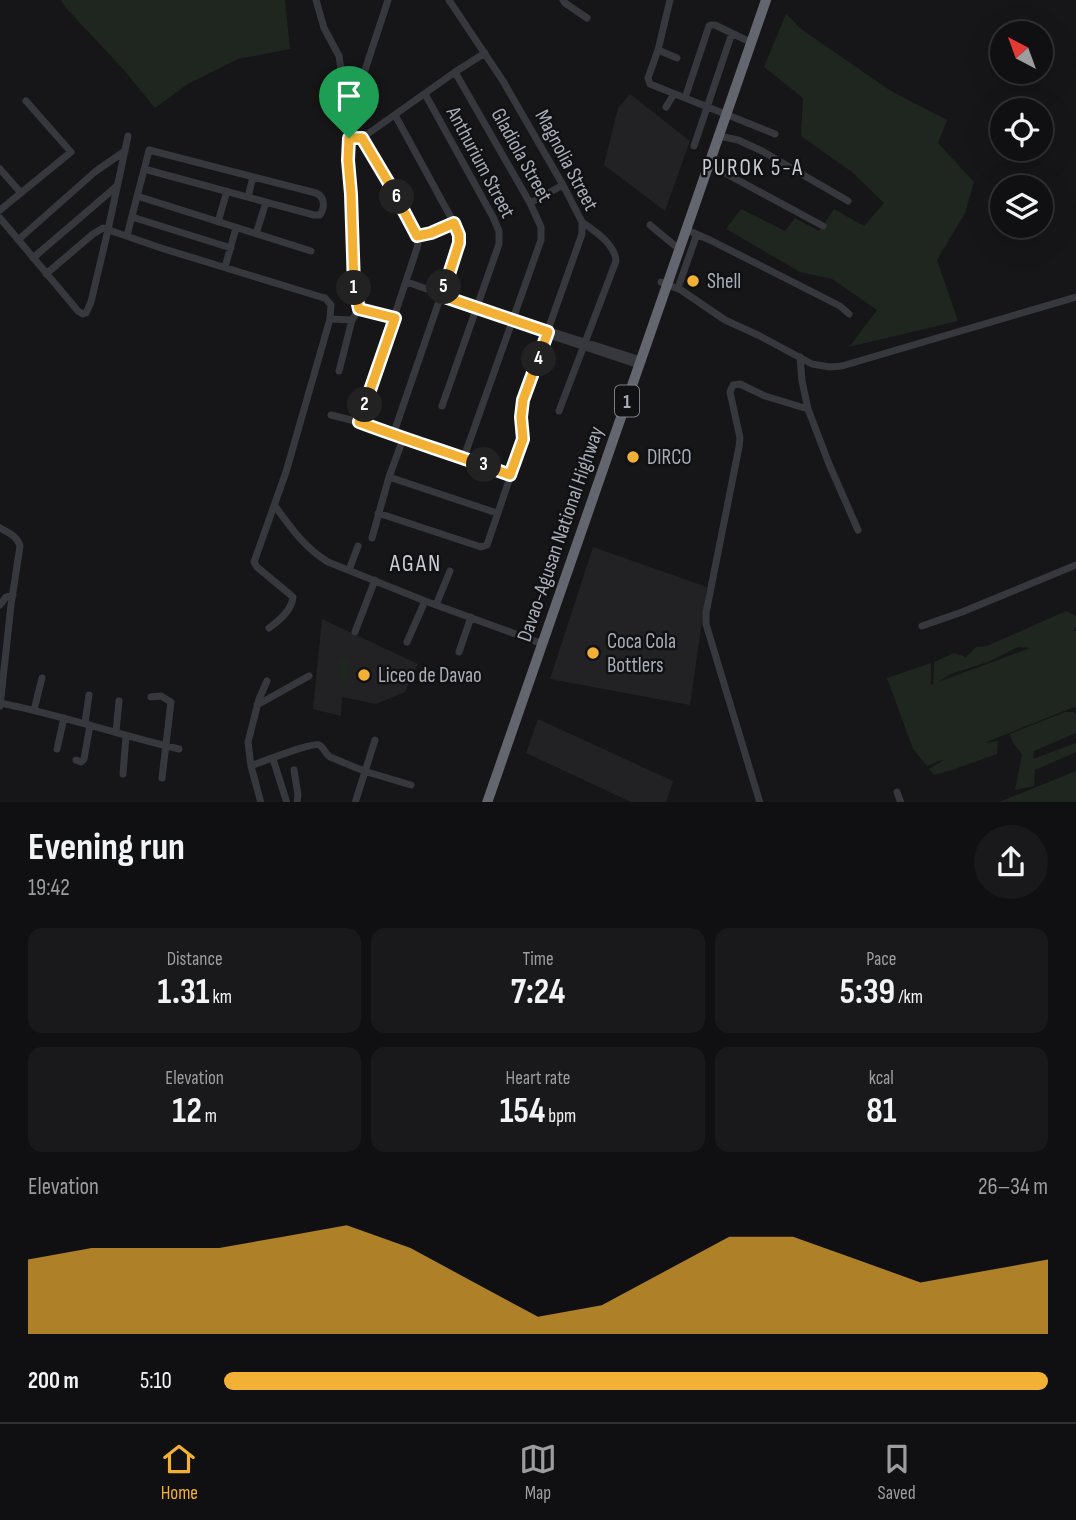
<!DOCTYPE html>
<meta charset="utf-8">
<style>
:root{--surface:#101012;--page:#19191b;--text:#f1f3f6;--muted:#9c9d9f;--line:#303032;--accent:#f2b134}
body{margin:0;font-family:"Sofia Sans Condensed",sans-serif;background:var(--page);color:var(--text);height:100vh;display:flex;flex-direction:column;font-size:26px;white-space:nowrap}
*{box-sizing:border-box;margin:0}
p{font-size:23px;color:var(--muted)}
.icon{flex:none;width:38px;height:38px;fill:none;stroke:currentColor;stroke-width:2;stroke-linecap:round;stroke-linejoin:round}
.map{position:relative;height:802px;overflow:hidden}
.panel{display:flex;flex-direction:column;background:var(--surface);flex:1}
.panel>*{flex:none}
.needle{width:46px;rotate:319deg}
.fabs{position:absolute;left:990px;top:21px;display:grid;gap:14px}
.fabs a{display:grid;place-items:center;width:63px;height:63px;border-radius:50%;background:var(--surface);box-shadow:0 7px 28px #0002,0 0 0 2px var(--line);font-size:35px}
.pin{position:absolute;display:grid;place-items:center;width:60px;height:60px;color:#fff;margin:-72px -30px;border-radius:50% 50% 50% 0;rotate:-45deg;box-shadow:0 0 7px #0007}
.pin .icon{rotate:45deg}
.km{position:absolute;width:35px;height:35px;margin:-18px;border-radius:50%;background:#222;color:#fff;font-size:19px;line-height:35px;text-align:center}
.round{display:grid;place-items:center;flex:none;width:74px;height:74px;border-radius:37px;background:var(--page)}
.headline{display:flex;align-items:center;justify-content:space-between;height:119px;padding:0 28px}
h1{font-size:38px;font-weight:700;line-height:52px}
.figures{display:grid;grid-template-columns:repeat(3,1fr);gap:10px;height:119px;padding:7px 28px}
.figures div{display:grid;align-content:center;border-radius:14px;background:var(--page);text-align:center}
.figures b{font-size:35px;font-weight:700}
.figures small{font-size:19px;font-weight:400}
.figures p{font-size:19px}
.chart{height:196px;padding:14px 28px}
.chart p{display:flex;justify-content:space-between}
.chart svg{width:100%;height:126px;margin-top:7px;fill:var(--accent);opacity:.7}
ul{padding:0 28px;list-style:none;font-size:23px}
li{display:grid;grid-template-columns:112px 84px 1fr;align-items:center;height:52px}
li i{height:18px;border-radius:9px;background:var(--accent)}
.dock{display:flex;justify-content:space-around;align-items:center;height:98px;border-top:2px solid var(--line);background:var(--surface);font-size:19px;color:var(--muted)}
.dock a{display:grid;justify-items:center;gap:4px}
.dock .active{color:var(--accent)}
.map>svg:first-child{display:block}
.built{fill:#222225}
.green{fill:#1e261f;fill-rule:evenodd}
.lines{fill:none;stroke-linecap:round;stroke-linejoin:round}
.minor{stroke:#37383d;stroke-width:7}
.highway{stroke:#63666e;stroke-width:10}
.route-casing{stroke:#fff;stroke-width:14}
.route{stroke:#f2b134;stroke-width:9}
.poi-dot{fill:#f2b134;stroke:#111113;stroke-width:2.5}
.labels{text-anchor:middle;stroke-width:5;stroke-linejoin:round;paint-order:stroke}
.shield{fill:#111113;stroke:#7b7e86;stroke-width:2}
.shield-label{font-size:19px;font-weight:bold;fill:#a8adb8}
.street-label{font-size:21px;fill:#a8adb8;stroke:#111113}
.poi-label{font-size:21px;fill:#a8adb8;stroke:#111113;text-anchor:start}
.neighbourhood-label{font-size:23px;letter-spacing:2px;fill:#c9ccd4;stroke:#111113}
.quarter-label{font-size:24px;letter-spacing:2px;fill:#c9ccd4;stroke:#111113}
</style>
<div class="map">
<svg width="1076" height="803" viewBox="0 0 1076 803">
<rect width="100%" height="100%" fill="#161618"/>
<path class="built" d="M630 94 690 141 665 211 604 165 618 108Z
M593 547 707 587 690 705 550 679Z
M322 619 418 664 405 692 376 704 342 697 341 716 313 709Z
M538 719 673 781 666 802H631L526 753Z"/>
<path class="green" d="M61 0H285L290 49 238 59 188 84 155 108 123 69 66 8Z
M786 14 801 29 891 91 947 120 938 143 974 182 965 213 937 260 958 321 849 347 877 310 832 279 800 272 726 229 741 209 785 231 795 218 819 231 834 209 864 226 884 203 852 172 801 136 803 98 764 67Z
M1066 611 1076 616V627L1073 631H1076V708L1074 707 984 743 998 741 997 754 955 769 934 775 929 769 945 759 927 766 913 749 887 678 931 663V685L933 684 934 662 954 653 966 657 976 647 987 646ZM1018 647 1030 648 938 682 951 674 988 662Z
M339 658 350 659 347 680 337 679Z
M1065 712H1074L1076 715V733L1034 751 1033 759 1076 743V752L1035 770 1034 786 1015 790 1022 754 1013 743 1010 734Z
M1076 771V802H999Z"/>
<g class="lines">
<path class="minor" d="M316 0 324 28 339 56 341 69 338 96 357 102
M563 0 565 3 587 18
M670 0 658 50 648 78 650 84 775 134
M658 50 677 58
M455 72 530 203 541 227V240L464 457
M425 94 493 217 499 231V244L442 406
M685 98 709 26 711 25H715L746 40
M666 107 674 94
M719 136 738 140 762 151 848 201
M349 138H362L455 72 485 53
M694 146 732 33
M710 165 823 226
M0 169 21 193
M137 196 311 251
M248 197 253 177
M530 203 563 185
M0 210 71 152 26 101
M132 217 231 248
M0 218 78 311 83 314 86 313 91 302 108 230 128 136
M218 222 227 191
M650 225 674 245
M687 230 710 240 840 306 849 314
M256 234 266 202
M417 235 431 233 454 223
M127 236C134 207 142 179 149 150L316 193C325 197 325 207 320 215H314L144 169
M18 240 96 171 125 151
M33 258 117 186
M225 267 236 228
M46 274 93 234 103 228 161 248 321 297 325 298 331 305 330 319 286 472 254 562 257 567 293 597C292 610 280 620 269 628
M407 282 548 332 552 336 639 365
M661 282 681 290 725 320 758 335 812 364 830 367 842 366 1076 297
M678 288 697 234
M359 309 395 318
M330 319 352 320 359 309C350 272 352 234 351 197 351 178 346 158 349 139 355 92 374 45 388 0
M548 332H553L641 360
M800 357 802 381 808 409
M339 371 352 320
M559 411 616 261C615 244 595 231 582 222
M331 415 359 422 403 439 464 457 510 475
M359 422 417 248 418 242 414 229 362 138
M393 435 457 249 459 235 454 223 395 115
M389 477 497 513
M275 506C291 528 305 548 328 562L425 601 543 644
M378 513 481 547 487 545 523 439 521 410 523 400 582 234V222L563 185 503 81 449 0
M0 528C9 533 17 536 20 546L11 605 0 706
M372 538 389 477 403 439
M349 570 358 546
M0 605 6 597 13 595
M436 605 450 571
M922 626 962 612 1076 565
M355 632 375 580
M407 642 425 601
M459 652 471 617
M151 697 161 696 171 702 162 778
M0 703C61 715 119 735 179 749
M257 705 309 676
M34 710 42 678
M85 723 89 695
M116 732 119 701
M57 749 64 718
M273 759 287 803
M76 760 81 762 84 759 90 725
M251 766C261 762 313 742 319 745 324 747 325 754 330 757L364 771 411 785
M294 770 298 795 297 803
M123 774 126 736
M897 792 901 803
M261 803 251 766 248 742 259 699 267 681
M355 803 375 740
M760 803 706 624V613L739 447 740 438 730 392 733 385 740 384 765 396 808 409 829 464 858 530"/>
<path class="highway" d="M487 803 766 0"/>
</g>
<g class="lines">
<g class="route-casing">
<path id="route" d="M349 138H362L390 185 417 236 431 233 454 223 459 235V243L442 296 548 332 523 400 521 417 523 439 510 475C460 456 409 441 359 422L395 318 359 309 354 286 351 194 348 160Z"/>
</g>
<use href="#route" class="route"/>
</g>
<g class="poi-dot">
<circle cx="693" cy="281" r="7"/>
<circle cx="633" cy="457" r="7"/>
<circle cx="593" cy="653" r="7"/>
<circle cx="364" cy="675" r="7"/>
</g>
<g class="labels">
<rect class="shield" x="615" y="385.5" width="24" height="31" rx="5"/>
<g class="shield-label">
<text x="627" y="408">1</text>
</g>
<g class="street-label">
<text transform="translate(522 155) rotate(61)" y="7">Gladiola Street</text>
<text transform="translate(567 160) rotate(62)" y="7">Magnolia Street</text>
<text transform="translate(481 162) rotate(62)" y="7">Anthurium Street</text>
<text transform="translate(560 534) rotate(-71)" y="7">Davao-Agusan National Highway</text>
</g>
<g class="poi-label">
<text x="707" y="288">Shell</text>
<text x="647" y="464">DIRCO</text>
<text x="607" y="648">Coca Cola<tspan x="607" dy="24">Bottlers</tspan></text>
<text x="378" y="682">Liceo de Davao</text>
</g>
<g class="neighbourhood-label">
<text x="753" y="175">PUROK 5-A</text>
</g>
<g class="quarter-label">
<text x="416" y="571">AGAN</text>
</g>
</g>
</svg>
<div class="fabs">
<a><svg class="needle" viewBox="-14 -14 28 28"><path d="M0-13l5 13h-10z" fill="#e53935"/><path d="M0 13l5-13h-10z" fill="#9c9d9f"/></svg></a>
<a><svg class="icon" aria-label="locate" viewBox="0 0 24 24"><circle cx="12" cy="12" r="6"/><path d="M12 2v4M12 18v4M2 12h4M18 12h4"/></svg></a>
<a><svg class="icon" aria-label="layers" viewBox="0 0 24 24"><path d="M12 4l9 5-9 5-9-5zM3 14l9 5 9-5"/></svg></a>
</div>
<div class="pin" style="left:349px;top:138px;background:#1e9e55"><svg class="icon" aria-label="arrive" viewBox="0 0 24 24"><path d="M6 21V4h12l-3 4 3 4H6"/></svg></div>
<b class="km" style="left:354px;top:288px">1</b>
<b class="km" style="left:365px;top:405px">2</b>
<b class="km" style="left:484px;top:465px">3</b>
<b class="km" style="left:539px;top:359px">4</b>
<b class="km" style="left:444px;top:287px">5</b>
<b class="km" style="left:397px;top:197px">6</b>
</div>
<section class="panel">
<div class="headline"><div><h1>Evening run</h1><p>19:42</p></div><a class="round"><svg class="icon" aria-label="share" viewBox="0 0 24 24"><path d="M12 15V3M7 8l5-5 5 5M5 13v7h14v-7"/></svg></a></div>
<div class="figures">
<div><p>Distance</p><b>1.31<small> km</small></b></div>
<div><p>Time</p><b>7:24</b></div>
<div><p>Pace</p><b>5:39<small> /km</small></b></div>
</div>
<div class="figures">
<div><p>Elevation</p><b>12<small> m</small></b></div>
<div><p>Heart rate</p><b>154<small> bpm</small></b></div>
<div><p>kcal</p><b>81</b></div>
</div>
<div class="chart"><p><span>Elevation</span>26–34 m</p>
<svg viewBox="0 0 160 44" preserveAspectRatio="none"><path d="M0 44V18L10 14L20 14L30 14L40 10L50 6L60 14L70 26L80 38L90 34L100 22L110 10L120 10L130 18L140 26L150 22L160 18V44z"/></svg>
</div>
<ul>
<li><b>200 m</b>5:10<i style="width:100%"></i></li>
</ul>
</section>
<nav class="dock">
<a class="active"><svg class="icon" aria-label="home" viewBox="0 0 24 24"><path d="M3 11l9-7 9 7M6 9v11h12V9"/></svg>Home</a>
<a><svg class="icon" aria-label="map" viewBox="0 0 24 24"><path d="M3 6l6-2 6 2 6-2v14l-6 2-6-2-6 2zM9 4v14M15 6v14"/></svg>Map</a>
<a><svg class="icon" aria-label="saved" viewBox="0 0 24 24"><path d="M7 4h10v16l-5-4-5 4z"/></svg>Saved</a>
</nav>
